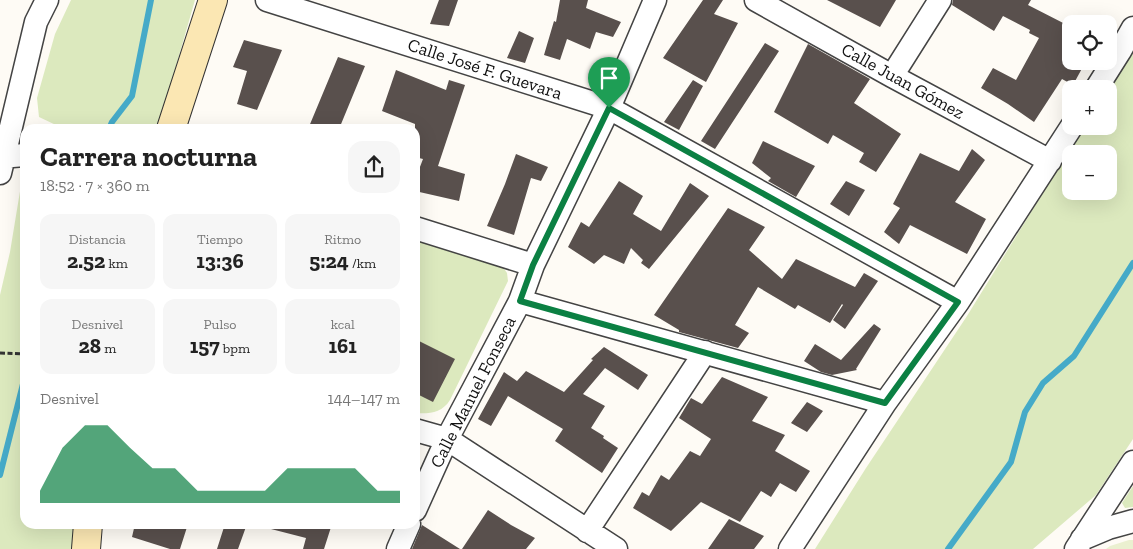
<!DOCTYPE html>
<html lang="es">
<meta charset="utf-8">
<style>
:root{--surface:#fff;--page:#f6f6f6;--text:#222;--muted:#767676;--accent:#0b8043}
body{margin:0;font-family:"Zilla Slab",serif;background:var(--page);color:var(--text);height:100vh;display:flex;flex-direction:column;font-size:19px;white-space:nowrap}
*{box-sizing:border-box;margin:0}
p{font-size:16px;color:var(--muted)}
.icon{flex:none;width:28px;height:28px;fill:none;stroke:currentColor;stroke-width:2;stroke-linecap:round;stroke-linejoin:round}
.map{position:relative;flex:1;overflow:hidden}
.details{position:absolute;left:20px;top:124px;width:400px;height:405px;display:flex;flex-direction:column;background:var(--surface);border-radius:15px;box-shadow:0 5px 20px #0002}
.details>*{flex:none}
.buttons{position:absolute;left:1062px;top:15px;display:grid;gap:10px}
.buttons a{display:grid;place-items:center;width:55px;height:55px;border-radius:10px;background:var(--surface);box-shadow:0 5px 20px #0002;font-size:25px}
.pin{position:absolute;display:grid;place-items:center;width:42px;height:42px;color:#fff;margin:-51px -21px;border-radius:50% 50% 50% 0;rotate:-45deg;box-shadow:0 0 5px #0007}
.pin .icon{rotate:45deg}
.round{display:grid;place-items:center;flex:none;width:52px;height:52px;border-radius:15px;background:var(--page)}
.headline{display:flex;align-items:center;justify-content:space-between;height:85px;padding:0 20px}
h1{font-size:28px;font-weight:700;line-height:38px}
.metrics{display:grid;grid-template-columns:repeat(3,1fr);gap:8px;height:85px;padding:5px 20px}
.metrics div{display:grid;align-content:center;border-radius:12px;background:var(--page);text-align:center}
.metrics b{font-size:21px;font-weight:700}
.metrics small{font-size:14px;font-weight:400}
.metrics p{font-size:14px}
.chart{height:140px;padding:10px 20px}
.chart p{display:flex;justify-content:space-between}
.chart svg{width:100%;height:90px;margin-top:5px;fill:var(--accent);opacity:.7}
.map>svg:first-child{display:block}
.green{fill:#dce9be;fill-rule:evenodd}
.pitch{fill:#ebf0d0}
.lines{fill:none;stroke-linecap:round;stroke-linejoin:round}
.stream{stroke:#45aac8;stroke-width:6}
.building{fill:#59504d}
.street-casing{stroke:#444;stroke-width:25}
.secondary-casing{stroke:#333;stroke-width:30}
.path{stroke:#333;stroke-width:3;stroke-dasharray:5 2.5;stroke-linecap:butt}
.street{stroke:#fff;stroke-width:22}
.secondary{stroke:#fbe7b3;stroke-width:28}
.route-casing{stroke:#fff;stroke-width:10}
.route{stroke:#0b8043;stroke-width:6}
.labels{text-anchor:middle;stroke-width:5;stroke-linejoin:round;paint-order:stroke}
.street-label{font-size:18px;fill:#111;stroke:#fff}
</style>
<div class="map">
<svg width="1133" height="549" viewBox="0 0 1133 549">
<rect width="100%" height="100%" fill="#fefbf5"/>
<path class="green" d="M71 0H195L160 122 147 129H103L58 126 39 117 37 98 55 34Z
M1133 47V439L1096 495 1033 549H815L866 468 967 316 1084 126H1109V89ZM1071 154H1109V191H1071Z
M25 161V524H78L74 546 72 549H0V295L10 252Z
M415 239 502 266 507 273 508 281 450 400C442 413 429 414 415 413Z
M1133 486V507L1125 508 1122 503Z"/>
<path class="pitch" d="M1129 540H1133V549H1106L1110 546Z"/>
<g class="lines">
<path class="stream" d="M109 129 112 122 132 96 151 0
M0 475 25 376
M948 549 1011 462 1025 412 1043 383 1074 356 1133 263"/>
</g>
<path class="building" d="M439 0H458L449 26 430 24Z
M560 0H588L586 8 621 22 613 37 596 32 590 49 567 39 560 60 544 55 554 21 556 22Z
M703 0H723L714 14 738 23 706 82 663 58Z
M827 0H896L880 27Z
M953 0H1031L1028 5 1071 27V61H1086L1073 85 1062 79 1034 122 1008 104 981 88 993 68 1016 80 1039 38 1029 33 1030 30 1003 16 994 31 952 5Z
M519 31 534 38 525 63 507 58Z
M244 40 282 50 257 110 237 104 247 71 233 67Z
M765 43 779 51 715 149 701 141Z
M808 44 870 79 854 103 901 134 876 172 859 162 864 153 833 135 828 144 774 112Z
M338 57 365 66 339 129H308Z
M396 70 446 90 449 80 465 85 438 166 465 174 459 201 415 191V180L423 159 415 157V124L382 111Z
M693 80 703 86 679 130 664 122Z
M763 141 815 166 796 197 768 181 771 178 752 163Z
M972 149 985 160 955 202 986 219 967 254 910 225 899 244 884 232 900 208 893 204 920 153 959 171Z
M516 154 548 167 541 181 531 178 514 235 487 226 505 184Z
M619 181 643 196 633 214 661 231 690 183 709 196 649 269 641 263 643 260 631 248 624 264 604 255 594 264 568 247 581 222 589 227Z
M846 181 865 190 849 216 830 204Z
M728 208 765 227 749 250 782 279 796 259 855 287 864 273 878 281 845 329 833 320 843 305 842 304 830 323 798 305 795 309 758 287 735 325 749 333 738 348 679 332V330L654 315Z
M874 324 881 329 856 369 857 370 832 375 821 372 804 361 815 344 841 360Z
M415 339 455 359 433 402 415 393Z
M604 347 648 375 638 390 605 368 583 394 605 406 591 428 604 436 603 438 618 448 602 473 555 441 563 429 508 396 491 426 478 419 504 372 517 381 526 371 564 392 593 360 591 359Z
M722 377 768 397 752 421 785 435 775 451 810 471 796 492 780 483 771 497 761 491 740 522 701 502 671 531 633 508 642 492 649 496 661 475 669 480 690 451 700 456 711 439 679 418 691 398 702 404Z
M807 402 823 411 807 432 791 423Z
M488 510 511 525 535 538 526 549H462Z
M729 519 764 536 754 549H708Z
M135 524H188L180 549H170L132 537Z
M225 524H247L238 549H217Z
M272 524H332L324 549H303L306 538 271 529Z
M422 525 460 549H412Z"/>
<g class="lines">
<g class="street-casing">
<path id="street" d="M267 0 609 108 958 302
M756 0 892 76 1050 161
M892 76 940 0
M1096 89 1120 51 1133 28
M0 157 25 155
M0 173 36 22 47 0
M415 228 533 265
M520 301 885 403
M415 430 447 439 616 549
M415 510 447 439 520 301 533 265 609 108 655 0
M587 531 705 352
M1082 539 1108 528 1133 521
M398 549 409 524
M790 549 885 403 958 302 1072 126
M1076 549 1133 462"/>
</g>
<g class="secondary-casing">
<path id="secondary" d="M171 129 213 0
M86 549 88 524"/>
</g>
<path class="path" d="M0 353 25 354"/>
<use href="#street" class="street"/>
<use href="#secondary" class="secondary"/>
</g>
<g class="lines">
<g class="route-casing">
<path id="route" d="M609 108 958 302 885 403 520 301 533 265Z"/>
</g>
<use href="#route" class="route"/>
</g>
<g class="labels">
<g class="street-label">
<text transform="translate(485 69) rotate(18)" y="6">Calle José F. Guevara</text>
<text transform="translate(903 81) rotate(29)" y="6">Calle Juan Gómez</text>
<text transform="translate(473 392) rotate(-63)" y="6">Calle Manuel Fonseca</text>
</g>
</g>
</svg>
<div class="buttons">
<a><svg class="icon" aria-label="locate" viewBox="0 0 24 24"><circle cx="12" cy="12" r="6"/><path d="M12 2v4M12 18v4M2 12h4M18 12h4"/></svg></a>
<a>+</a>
<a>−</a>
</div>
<div class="pin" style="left:609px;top:108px;background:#1e9e55"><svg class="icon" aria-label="arrive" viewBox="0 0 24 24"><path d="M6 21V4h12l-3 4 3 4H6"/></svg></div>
<section class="details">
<div class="headline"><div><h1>Carrera nocturna</h1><p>18:52 · 7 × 360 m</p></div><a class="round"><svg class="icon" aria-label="share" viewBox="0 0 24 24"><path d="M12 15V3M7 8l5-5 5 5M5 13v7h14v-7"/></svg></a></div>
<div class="metrics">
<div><p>Distancia</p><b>2.52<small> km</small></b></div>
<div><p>Tiempo</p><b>13:36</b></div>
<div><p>Ritmo</p><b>5:24<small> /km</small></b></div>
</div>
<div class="metrics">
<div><p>Desnivel</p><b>28<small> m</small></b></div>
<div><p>Pulso</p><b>157<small> bpm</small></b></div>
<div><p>kcal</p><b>161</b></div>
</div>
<div class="chart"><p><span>Desnivel</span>144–147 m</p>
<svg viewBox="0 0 160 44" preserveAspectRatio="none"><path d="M0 44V38L10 17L20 6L30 6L40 17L50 27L60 27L70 38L80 38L90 38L100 38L110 27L120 27L130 27L140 27L150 38L160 38V44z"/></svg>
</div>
</section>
</div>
